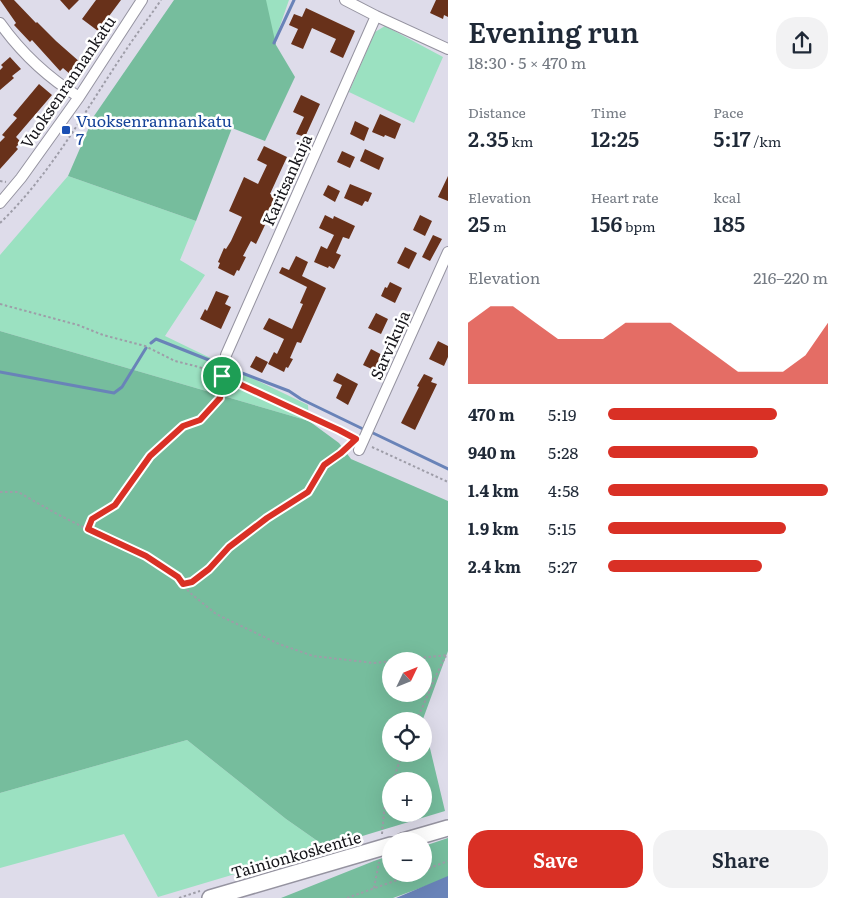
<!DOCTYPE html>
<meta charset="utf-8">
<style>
:root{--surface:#fff;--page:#f2f2f3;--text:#1f2937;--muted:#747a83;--accent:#d93025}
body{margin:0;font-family:Literata,serif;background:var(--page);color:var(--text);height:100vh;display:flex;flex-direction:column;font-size:19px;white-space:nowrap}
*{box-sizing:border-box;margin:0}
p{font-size:16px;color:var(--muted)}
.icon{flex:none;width:28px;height:28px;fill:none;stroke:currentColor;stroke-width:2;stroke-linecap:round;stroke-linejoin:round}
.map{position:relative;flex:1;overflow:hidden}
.details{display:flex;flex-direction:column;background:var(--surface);width:400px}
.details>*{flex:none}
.needle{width:32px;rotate:47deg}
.controls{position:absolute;left:382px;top:652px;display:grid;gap:10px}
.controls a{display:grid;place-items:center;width:50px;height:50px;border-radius:50%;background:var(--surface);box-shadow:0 5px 20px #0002;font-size:25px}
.pin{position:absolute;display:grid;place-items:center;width:42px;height:42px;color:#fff;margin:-21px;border:2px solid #fff;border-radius:50%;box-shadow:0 1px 5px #0007}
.round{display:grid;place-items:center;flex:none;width:52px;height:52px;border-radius:20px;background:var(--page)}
.overview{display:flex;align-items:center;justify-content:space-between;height:85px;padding:0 20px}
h1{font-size:28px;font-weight:600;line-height:38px}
.figures{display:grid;grid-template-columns:repeat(3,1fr);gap:8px;height:85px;padding:5px 20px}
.figures div{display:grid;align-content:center}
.figures b{font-size:21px;font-weight:600}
.figures small{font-size:14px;font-weight:400}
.figures p{font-size:14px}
.chart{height:140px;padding:10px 20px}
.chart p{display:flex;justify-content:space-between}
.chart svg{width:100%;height:90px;margin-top:5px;fill:var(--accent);opacity:.7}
.action{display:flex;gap:10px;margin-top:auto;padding:10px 20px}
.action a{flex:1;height:58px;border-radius:20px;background:var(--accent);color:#fff;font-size:20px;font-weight:600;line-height:58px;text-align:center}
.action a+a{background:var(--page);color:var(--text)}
ul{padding:0 20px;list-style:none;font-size:16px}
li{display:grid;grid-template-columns:80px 60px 1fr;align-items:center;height:38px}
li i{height:12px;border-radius:6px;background:var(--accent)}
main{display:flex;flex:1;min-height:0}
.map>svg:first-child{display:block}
.green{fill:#9be1c1}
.forest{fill:#76bd9d;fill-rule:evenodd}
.water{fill:#6983b8}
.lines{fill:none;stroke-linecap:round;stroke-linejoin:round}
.stream{stroke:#6983b8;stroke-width:3}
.building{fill:#68311a}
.street-casing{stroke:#9593a0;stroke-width:12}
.secondary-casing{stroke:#9593a0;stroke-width:18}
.path{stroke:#9e9da8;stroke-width:2;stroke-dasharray:2.5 2.5;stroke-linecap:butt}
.street{stroke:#fff;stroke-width:10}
.secondary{stroke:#fff;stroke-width:15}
.route-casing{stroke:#fff;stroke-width:10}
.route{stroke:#d93025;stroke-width:6}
.transit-dot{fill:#1a4fb4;stroke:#fff;stroke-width:2}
.labels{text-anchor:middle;stroke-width:5;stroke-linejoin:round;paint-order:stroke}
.street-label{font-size:16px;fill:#17161b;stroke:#fff}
.transit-label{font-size:16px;fill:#164399;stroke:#fff;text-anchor:start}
</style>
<main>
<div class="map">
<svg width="448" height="898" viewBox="0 0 448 898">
<rect width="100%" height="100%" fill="#dedcea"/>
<path class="green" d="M265 0H289L274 43Z
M385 26 443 57 414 123 349 92 375 32Z
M68 176 196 221 180 260 205 275 165 336 308 405 309 421 0 331V255Z
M187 740 286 819 326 847 158 897 124 834 0 868V793Z"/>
<path class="forest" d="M174 0H266L276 45 295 77 265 141 232 128 196 221 68 176 94 116Z
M0 331 309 421 339 443 351 459 448 501V651L423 719 445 811 326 847 286 819 187 740 0 793ZM424 661V694H391V661ZM424 721V754H391V721ZM391 781H424V814H391Z
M448 838V878L393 898H281L374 861 391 855V874H424V846Z"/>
<path class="water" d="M448 876V898H396Z"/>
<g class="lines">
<path class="stream" d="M274 43 294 0
M151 343 156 339 219 364
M229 368 289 391 301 399 363 429
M0 372 114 393 122 387 146 348
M373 433 448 469"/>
</g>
<path class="building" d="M0 0H14L36 23 37 22 56 41 81 63 71 75 63 68 60 71 32 40 30 42 14 25 16 23Z
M60 0H79L69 10Z
M96 0H121L98 31 82 19Z
M436 0H448V17L444 15 443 19 430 13Z
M306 8 355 31 343 58 330 52 336 39 312 28 303 49 291 44 298 29 289 25 294 14 302 17Z
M10 57 21 69 12 76 14 78 0 90V70L3 67 1 65Z
M39 84 52 95 16 137 21 142 16 147 18 149 0 169V142L5 137 2 135 17 118 13 115Z
M301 95 320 104 305 137 296 134 304 117 293 112Z
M380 114 401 124 395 139 385 135 384 137 372 132Z
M355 121 369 128 364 141 350 134Z
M264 146 287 157 270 194 276 197 263 224 265 225 256 244 251 241 243 256 246 257 239 271 237 270 234 276 218 268 220 263 218 262 224 248 226 249 231 241 242 217 229 211 244 177 258 184 267 165 257 160Z
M365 149 384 158 379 170 360 161Z
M342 151 355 157 350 168 337 162Z
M448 176V201L438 197Z
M350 184 372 193 368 202 365 201 362 206 344 198Z
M328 185 340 191 335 202 323 195Z
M325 215 333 219 334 216 355 226 349 239 343 237 336 253 341 255 334 269 329 266 328 268 314 262 321 246 327 249 334 235 319 228Z
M420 215 432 221 425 236 413 230Z
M433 235 442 239 430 261 422 257Z
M405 247 417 253 409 269 397 263Z
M296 256 308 262 302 276 326 288 301 343 297 342 290 358 293 359 288 368 286 367 284 372 268 364 274 352 277 354 284 339 263 329 269 318 292 329 303 304 300 303 307 287 279 273 282 267 289 270Z
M390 282 402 288 395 303 381 296 385 287 387 288Z
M216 291 229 296 225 304 231 307 221 329 200 319 205 309 207 311Z
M376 313 388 319 381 334 368 328Z
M391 333 398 337 393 348 385 344Z
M438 341 448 346V357L444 366 429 359Z
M371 349 386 357 378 372 363 365Z
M256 356 268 362 262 373 250 367Z
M337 373 358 384 348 405 336 398 342 385 333 381Z
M424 374 433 378 431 382 437 384 415 430 401 423 419 387 417 386Z"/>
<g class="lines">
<g class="street-casing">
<path id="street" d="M345 0 376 16 448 49
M0 23C22 54 47 77 79 97
M0 203 21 178 79 97 142 0
M226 355 376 16
M359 450 448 252"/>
</g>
<g class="secondary-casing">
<path id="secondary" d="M403 841 448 828
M210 898 391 845"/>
</g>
<path class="path" d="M0 181 6 182
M0 223C54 171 88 105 130 44 140 29 151 15 161 0
M0 304 78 325 103 335 145 346 175 361 199 367 222 376 339 430 354 438
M372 447 448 482
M0 492H18L57 514 115 543 146 556 178 577 189 592 216 614 279 644 313 656 374 663 447 655
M88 529 92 519 115 505 150 456 183 426 200 420 220 398 224 365
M183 584 192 582 209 569 229 547 267 518 308 492 325 465 351 444
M416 721C427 699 434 677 446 656
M393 781 402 754
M382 834 385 802 391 785
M424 870 448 861
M374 888 379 862
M179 898 200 891
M347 898 414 874"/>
<use href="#street" class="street"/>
<use href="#secondary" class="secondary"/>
</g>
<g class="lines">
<g class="route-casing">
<path id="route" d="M222 376 339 430 356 439 341 453 324 465 308 492 267 518 229 547 209 569 192 582 183 584 178 577 146 556 88 529 92 519 115 505 150 456 183 426 200 420 220 398Z"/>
</g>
<use href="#route" class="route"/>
</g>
<rect class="transit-dot" x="61" y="125" width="10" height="10" rx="2.5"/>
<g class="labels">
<g class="street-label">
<text transform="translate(68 82) rotate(-56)" y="6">Vuoksenrannankatu</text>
<text transform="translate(287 180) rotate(-66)" y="6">Karitsankuja</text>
<text transform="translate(390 345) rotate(-66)" y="6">Sarvikuja</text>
<text transform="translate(296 855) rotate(-16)" y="6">Tainionkoskentie</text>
</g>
<g class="transit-label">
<text x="76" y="127">Vuoksenrannankatu<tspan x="76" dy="18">7</tspan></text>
</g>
</g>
</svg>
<div class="controls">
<a><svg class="needle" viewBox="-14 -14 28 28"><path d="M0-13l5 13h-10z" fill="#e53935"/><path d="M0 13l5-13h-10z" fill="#747a83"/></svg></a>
<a><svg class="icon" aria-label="locate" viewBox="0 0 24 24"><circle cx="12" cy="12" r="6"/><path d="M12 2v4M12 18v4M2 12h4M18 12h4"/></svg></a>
<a>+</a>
<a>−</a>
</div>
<div class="pin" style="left:222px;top:376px;background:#1e9e55"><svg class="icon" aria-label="arrive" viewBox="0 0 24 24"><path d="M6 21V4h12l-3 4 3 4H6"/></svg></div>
</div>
<section class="details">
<div class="overview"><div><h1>Evening run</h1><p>18:30 · 5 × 470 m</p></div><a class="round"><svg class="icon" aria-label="share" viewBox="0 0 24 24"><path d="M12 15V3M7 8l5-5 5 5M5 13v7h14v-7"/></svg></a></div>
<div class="figures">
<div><p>Distance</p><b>2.35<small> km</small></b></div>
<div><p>Time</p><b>12:25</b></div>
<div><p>Pace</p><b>5:17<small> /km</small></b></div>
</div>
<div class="figures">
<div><p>Elevation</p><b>25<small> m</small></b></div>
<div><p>Heart rate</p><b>156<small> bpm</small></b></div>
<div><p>kcal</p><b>185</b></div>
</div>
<div class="chart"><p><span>Elevation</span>216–220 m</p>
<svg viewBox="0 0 160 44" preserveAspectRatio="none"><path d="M0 44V14L10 6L20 6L30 14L40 22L50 22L60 22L70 14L80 14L90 14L100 22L110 30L120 38L130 38L140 38L150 30L160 14V44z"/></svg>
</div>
<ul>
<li><b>470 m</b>5:19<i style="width:77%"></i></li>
<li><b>940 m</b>5:28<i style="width:68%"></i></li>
<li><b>1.4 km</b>4:58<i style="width:100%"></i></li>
<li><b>1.9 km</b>5:15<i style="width:81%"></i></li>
<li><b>2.4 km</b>5:27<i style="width:70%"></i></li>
</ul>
<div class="action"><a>Save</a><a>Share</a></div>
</section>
</main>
